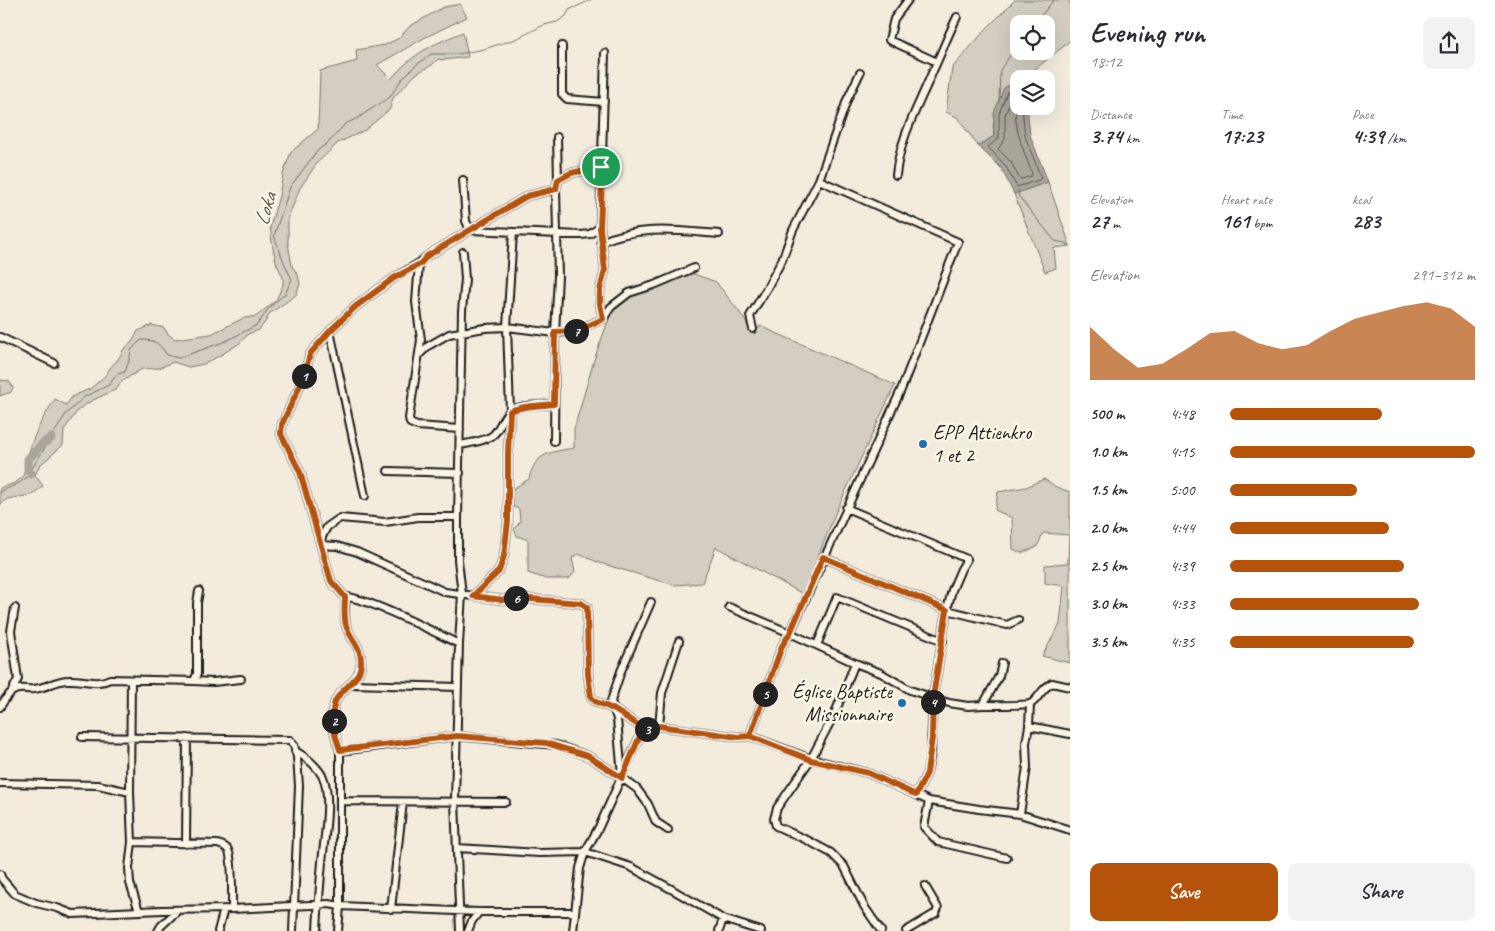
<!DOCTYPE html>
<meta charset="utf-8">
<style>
:root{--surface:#fff;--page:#f2f2f3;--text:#2b2b33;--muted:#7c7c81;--accent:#b45309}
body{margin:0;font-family:Caveat,sans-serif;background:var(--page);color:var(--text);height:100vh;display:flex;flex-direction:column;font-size:19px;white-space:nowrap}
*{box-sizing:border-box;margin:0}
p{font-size:16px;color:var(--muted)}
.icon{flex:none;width:28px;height:28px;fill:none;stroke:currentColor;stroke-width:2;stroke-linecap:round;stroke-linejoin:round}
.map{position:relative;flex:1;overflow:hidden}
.panel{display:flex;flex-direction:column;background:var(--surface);width:425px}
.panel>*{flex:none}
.buttons{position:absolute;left:1010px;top:15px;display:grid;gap:10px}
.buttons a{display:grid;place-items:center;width:45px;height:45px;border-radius:10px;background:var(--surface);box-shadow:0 5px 20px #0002;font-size:25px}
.pin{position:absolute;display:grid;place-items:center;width:42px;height:42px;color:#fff;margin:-21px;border:2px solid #fff;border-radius:50%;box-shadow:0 1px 5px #0007}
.km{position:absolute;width:25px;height:25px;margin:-12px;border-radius:50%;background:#222;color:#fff;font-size:14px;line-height:25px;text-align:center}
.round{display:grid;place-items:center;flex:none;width:52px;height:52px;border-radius:10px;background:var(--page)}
.head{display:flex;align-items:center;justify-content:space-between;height:85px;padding:0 20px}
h1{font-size:28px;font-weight:600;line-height:38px}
.stats{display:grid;grid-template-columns:repeat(3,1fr);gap:8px;height:85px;padding:5px 20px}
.stats div{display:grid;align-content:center}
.stats b{font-size:21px;font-weight:600}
.stats small{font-size:14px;font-weight:400}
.stats p{font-size:14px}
.chart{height:140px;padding:10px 20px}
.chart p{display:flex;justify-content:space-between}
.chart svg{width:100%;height:90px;margin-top:5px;fill:var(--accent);opacity:.7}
.primary-button{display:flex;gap:10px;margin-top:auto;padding:10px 20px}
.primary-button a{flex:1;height:58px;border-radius:10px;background:var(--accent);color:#fff;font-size:20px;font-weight:600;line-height:58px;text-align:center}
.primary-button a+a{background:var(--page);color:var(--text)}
ul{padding:0 20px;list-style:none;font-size:16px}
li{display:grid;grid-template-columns:80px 60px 1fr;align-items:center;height:38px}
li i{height:12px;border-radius:6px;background:var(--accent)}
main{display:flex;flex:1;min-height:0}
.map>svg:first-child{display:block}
.green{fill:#d3cec1;stroke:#78756e;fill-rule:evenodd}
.water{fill:#aaa59b;stroke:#716e68}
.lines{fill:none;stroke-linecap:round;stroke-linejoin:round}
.shore{stroke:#55534f;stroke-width:1}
.stream{stroke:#716e68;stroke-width:1}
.river{stroke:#aaa59b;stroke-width:9}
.minor-casing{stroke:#1c1c1c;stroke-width:10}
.minor{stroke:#fcf5e5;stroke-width:6}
.route-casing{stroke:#fff;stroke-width:10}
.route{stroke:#b45309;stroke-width:6}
.poi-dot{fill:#1f6fb2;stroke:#fcf5e5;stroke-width:2}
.labels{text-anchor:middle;stroke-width:5;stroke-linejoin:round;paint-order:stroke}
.poi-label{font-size:20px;fill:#1c1c1c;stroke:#fcf5e5;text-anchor:start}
.water-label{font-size:21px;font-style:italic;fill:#55534f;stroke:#fcf5e5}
</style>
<main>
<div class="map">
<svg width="1070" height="931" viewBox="0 0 1070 931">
<rect width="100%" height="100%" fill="#f3ecdd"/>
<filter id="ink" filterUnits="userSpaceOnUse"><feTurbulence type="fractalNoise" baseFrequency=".02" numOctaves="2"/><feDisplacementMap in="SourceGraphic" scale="10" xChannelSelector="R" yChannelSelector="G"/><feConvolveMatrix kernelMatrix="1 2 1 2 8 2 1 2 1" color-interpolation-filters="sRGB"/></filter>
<g filter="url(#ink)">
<path class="green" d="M1015 0H1070V41L1034 70 1032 78 1019 79 993 124 994 136 978 146 957 117 946 112 952 68 987 28ZM1019 24H1046V51H1019Z
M460 4 467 17 424 38 377 65 391 79C414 52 432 45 463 32L468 57 444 60 438 59 432 65 416 74 393 98 390 109 377 120 365 130 338 143 317 163 300 188 295 201 288 217V243L292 266 298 275 300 284 296 295 269 314 266 321 259 330 248 334 240 343 221 355 204 364 189 367 173 362 159 368 142 369 121 382 117 389 91 401 78 410 64 430 63 445 40 465 35 475 43 486 32 495 7 499 0 505V488L15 483 23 477C30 443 36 428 55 399L66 405 73 396 90 389 105 376 110 368 119 358 123 350 132 342 138 331 152 325 164 328 168 334 175 339 211 334 244 318 257 316 276 300 283 285V277L277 265 273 249 270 227 279 196 283 174 291 152 318 129 320 71 357 61 356 50 385 45 399 38 410 26 444 7Z
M1048 182 1070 246 1054 248 1056 268 1045 272 1014 194Z
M691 273 716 282 738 310 754 334 760 326 895 385 835 514 803 594 716 547 702 583 676 585 664 582 600 563 578 554 572 558 575 572 569 579H546L528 573V540L517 536 514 529 520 522 519 509 508 505 511 490 529 479C535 452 552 452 574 448V429L594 360 612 310 636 293 664 285Z
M0 380 9 381 13 387 11 392 0 396Z
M1044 479 1056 487 1070 492V663L1042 656 1060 624 1064 586 1045 583V565L1068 563 1069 535 1043 533 1037 547 1021 553 1013 549 1012 518 995 510 998 492 1026 487Z"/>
<path class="water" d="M1019 80V106H1027L1030 135 1048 182 1014 194 1001 168 978 146 994 136V113L1004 88Z"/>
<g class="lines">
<path class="shore" d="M1019 85 1007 92 999 114V138L988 147 1005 165 1017 187 1039 180 1041 178 1025 136 1022 106
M1019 93 1012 97 1005 115V139L998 149 1011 162 1019 178 1021 179 1031 176 1032 174C1026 155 1008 118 1019 100"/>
<path class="stream" d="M1034 24 1054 0
M999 102 1000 70 1019 43
M1018 190 1019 197 1055 241 1065 243 1070 246
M0 492 19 483 31 474V470L66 414 84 397 109 385 117 374 125 372 129 361 131 350 141 340C157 340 158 343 167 355L179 358 226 341 257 325 269 308 285 294 292 279C284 265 280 250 274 236L290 187 317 151 329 142 345 124 356 119 390 97 401 80 414 67 431 54H458L484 49 516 39 544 25 557 22 566 16 569 10 591 0"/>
<path class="river" d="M31 474 28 469V459L42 444 51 438"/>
<g class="minor-casing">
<path id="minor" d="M908 0 894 19 889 40 937 62
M562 46V94L567 99 604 102
M557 137 558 180
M896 175C900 137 918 107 932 73 941 54 948 35 957 17
M463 180 466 221 470 230 581 235 590 234 600 227
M601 242C637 225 680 231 719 234
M603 319 600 304V290L605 270 600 227 605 53
M753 329 750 316 767 288 782 260 793 230 819 180 847 100 860 73
M330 331 365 496
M0 337 54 363
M419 355 428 346 449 334 485 328 507 327 555 333 575 331 603 319 611 307 629 293 654 285 694 268
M460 429 417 426 410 423 409 418 421 340 416 302 419 263 427 256 527 196 556 189
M554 441 555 333 558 276 556 189 558 180 571 173 601 167
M460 445C470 443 486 441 493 435 501 428 502 415 512 410 525 404 540 406 554 404
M388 471 460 473
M846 508 967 559 961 569 952 590 947 610 933 697 931 752 927 773 916 795
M320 541 327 527 340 518 385 522 418 517H458
M321 545 337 546 357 552 445 592 503 600 517 598 581 603 587 607 588 674 591 697 596 702 613 709 646 730
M823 557 947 610 1007 625 1018 620
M473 596 499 571 504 556 508 521V454L510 411 507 327 513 233
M345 597C364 596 438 634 459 644
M729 607 790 633 855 663 881 673 910 690 949 703 968 706 983 705 999 676 1002 663
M817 645 837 597 943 641
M855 663 835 713 811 759 777 808 774 819 776 826 807 840 831 853 844 866 864 906 881 931
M131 680 130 792 132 842 129 868 130 883 139 911
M194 681 213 682 241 679
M352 684 458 687
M12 691 18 679 11 631 15 608
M983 705C992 705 1027 706 1032 703 1040 697 1041 689 1052 683L1070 687
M0 707C4 701 8 693 15 690 21 687 28 690 34 689 46 688 56 680 68 680 83 679 96 686 110 679L194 681 197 674V603L199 591
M659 726 662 693 679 641
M1029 726 1030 704
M750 736 782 646 790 633 901 390 958 242 819 180
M82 737 290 740 294 745 297 757 299 786 293 931
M295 751C306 757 317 766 323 777 332 797 324 840 322 862 320 885 318 908 317 931
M340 751 457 736 556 745 588 756 622 778 637 789 648 804 656 822 668 830
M622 776 617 719 611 701 621 671 651 602
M0 783 98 785 130 792
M341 801 506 802
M929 801 924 827 938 842 1007 858
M1020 814 1027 767 1026 743 1029 726 1070 734
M132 842 217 844C221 845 226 846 228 850 233 857 232 898 232 909
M186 844 187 738
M457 848 539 853 585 852 631 867 673 890 723 919 761 931
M0 874 2 879 15 894 36 903 57 908 73 914 162 910 232 909 329 904 340 906 479 912H575
M391 909 403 802
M158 931 161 926 178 910
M218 931 224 909
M338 931 340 906V751C335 736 328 712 337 698 345 686 360 680 361 663 362 648 352 641 347 628 343 619 346 606 345 597L331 581 300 472 281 434 282 424 303 379 310 354 330 331 355 307 394 278 419 263
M460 931 455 801 459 644 462 594 458 560V517L462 311 465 279 463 252
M468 931 472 921 479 912
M573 931 580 868 585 852 599 827 639 738 646 730 659 726 738 737 750 736 811 759 868 773 929 801 979 809 1020 814 1070 830
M719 931 723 919
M906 931 936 913 938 908 925 886"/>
</g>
<use href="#minor" class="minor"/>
</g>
</g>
<g class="lines" filter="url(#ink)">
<g class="route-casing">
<path id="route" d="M601 167 571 173 558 180 556 189 527 196 427 256 420 264 394 278 355 307 330 331 310 354 303 379 282 424 281 434 300 472 331 581 345 597C345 606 343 619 347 628 352 641 362 648 361 663 360 680 345 686 337 698 328 712 335 736 340 750L457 736 546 743 588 756 622 778 639 738 646 730 659 726 738 737 750 736 811 760 868 773 916 795 927 773 932 738 933 697 947 610 823 557 790 633 782 646 750 736 738 737 659 726 646 730 613 709 596 702 591 697 588 674 587 607 581 603 517 598 503 600 473 596 499 571 504 556 508 521V454L510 411C524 405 539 406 554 404L555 332 576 331 603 319 600 304V290L605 270 600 228 602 181 601 167"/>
</g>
<use href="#route" class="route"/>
</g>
<g class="poi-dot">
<circle cx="923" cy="444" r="5"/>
<circle cx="902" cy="703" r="5"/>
</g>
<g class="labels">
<g class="poi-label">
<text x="933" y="439">EPP Attienkro<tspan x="933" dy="23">1 et 2</tspan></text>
<text x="892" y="698" text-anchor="end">Église Baptiste<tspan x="892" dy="23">Missionnaire</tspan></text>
</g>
<g class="water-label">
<text transform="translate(265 209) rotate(-74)" y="7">Loka</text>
</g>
</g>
</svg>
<div class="buttons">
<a><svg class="icon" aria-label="locate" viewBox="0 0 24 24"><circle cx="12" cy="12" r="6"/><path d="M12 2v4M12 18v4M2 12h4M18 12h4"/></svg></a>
<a><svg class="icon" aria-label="layers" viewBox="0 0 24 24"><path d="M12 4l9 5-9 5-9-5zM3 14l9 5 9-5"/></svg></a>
</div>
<div class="pin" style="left:601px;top:167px;background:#1e9e55"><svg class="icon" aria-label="arrive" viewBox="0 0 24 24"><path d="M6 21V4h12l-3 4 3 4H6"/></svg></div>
<b class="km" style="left:304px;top:376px">1</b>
<b class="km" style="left:334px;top:721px">2</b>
<b class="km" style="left:647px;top:729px">3</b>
<b class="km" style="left:933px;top:702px">4</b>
<b class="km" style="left:765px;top:694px">5</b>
<b class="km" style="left:516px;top:598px">6</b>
<b class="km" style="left:576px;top:331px">7</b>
</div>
<section class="panel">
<div class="head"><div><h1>Evening run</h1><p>18:12</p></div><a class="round"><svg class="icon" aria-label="share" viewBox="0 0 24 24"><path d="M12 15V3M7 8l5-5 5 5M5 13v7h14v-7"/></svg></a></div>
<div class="stats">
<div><p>Distance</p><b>3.74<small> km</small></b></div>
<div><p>Time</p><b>17:23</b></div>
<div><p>Pace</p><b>4:39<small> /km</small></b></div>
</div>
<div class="stats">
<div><p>Elevation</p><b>27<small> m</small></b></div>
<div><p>Heart rate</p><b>161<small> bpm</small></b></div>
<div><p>kcal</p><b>283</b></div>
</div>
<div class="chart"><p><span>Elevation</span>291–312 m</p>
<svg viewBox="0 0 160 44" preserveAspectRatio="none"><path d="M0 44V18L10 29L20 38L30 36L40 29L50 21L60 20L70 26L80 29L90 27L100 20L110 14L120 11L130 8L140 6L150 9L160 18V44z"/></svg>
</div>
<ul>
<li><b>500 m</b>4:48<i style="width:62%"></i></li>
<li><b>1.0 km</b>4:15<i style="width:100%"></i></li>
<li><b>1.5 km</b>5:00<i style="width:52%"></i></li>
<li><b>2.0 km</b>4:44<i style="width:65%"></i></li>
<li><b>2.5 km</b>4:39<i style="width:71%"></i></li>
<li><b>3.0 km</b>4:33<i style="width:77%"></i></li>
<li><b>3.5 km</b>4:35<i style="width:75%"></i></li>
</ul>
<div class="primary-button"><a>Save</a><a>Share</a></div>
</section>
</main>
